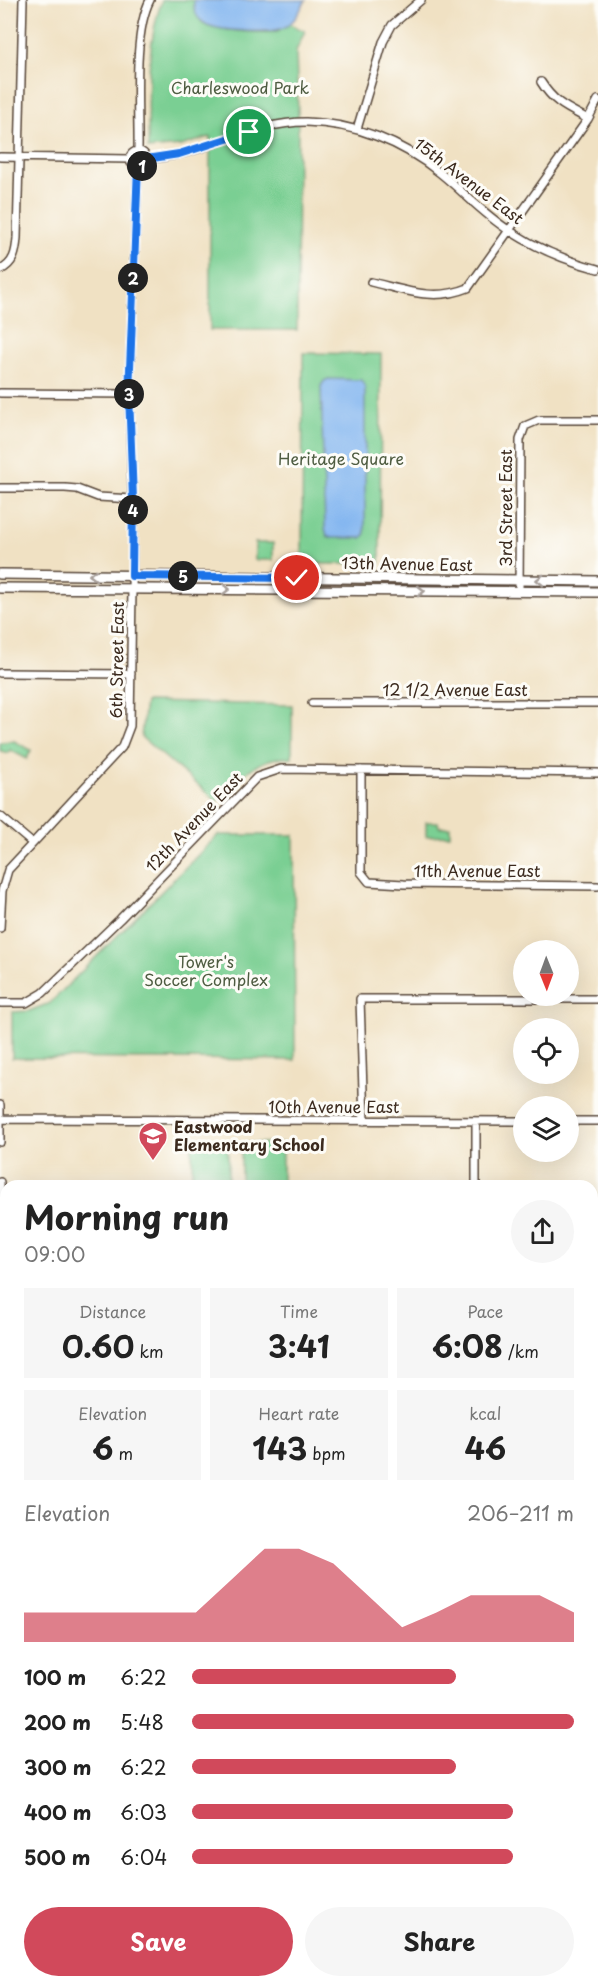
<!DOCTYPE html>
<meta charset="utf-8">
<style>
:root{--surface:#fff;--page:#f6f6f6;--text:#222;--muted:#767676;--accent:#d1495b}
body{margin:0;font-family:"Playpen Sans",sans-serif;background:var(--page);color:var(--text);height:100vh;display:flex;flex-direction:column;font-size:22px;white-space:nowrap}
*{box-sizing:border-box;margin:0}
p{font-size:20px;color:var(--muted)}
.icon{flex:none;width:33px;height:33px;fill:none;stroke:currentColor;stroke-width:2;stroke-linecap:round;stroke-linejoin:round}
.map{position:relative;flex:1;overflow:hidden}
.sheet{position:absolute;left:0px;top:1180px;width:598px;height:808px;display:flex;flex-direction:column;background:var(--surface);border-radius:18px 18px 0 0;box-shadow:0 6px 24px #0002}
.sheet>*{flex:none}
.needle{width:39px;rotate:179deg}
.controls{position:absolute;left:513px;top:940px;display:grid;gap:12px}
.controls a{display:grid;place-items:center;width:66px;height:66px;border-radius:50%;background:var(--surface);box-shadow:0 6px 24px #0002;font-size:30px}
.pin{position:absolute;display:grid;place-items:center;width:51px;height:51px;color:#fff;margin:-26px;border:3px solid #fff;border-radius:50%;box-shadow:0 2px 6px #0007}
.km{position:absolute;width:30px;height:30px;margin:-15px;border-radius:50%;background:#222;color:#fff;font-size:16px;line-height:30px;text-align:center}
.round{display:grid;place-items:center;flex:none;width:63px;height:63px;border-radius:32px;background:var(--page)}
.overview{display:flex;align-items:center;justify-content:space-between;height:102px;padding:0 24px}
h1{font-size:33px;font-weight:700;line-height:45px}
.metrics{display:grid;grid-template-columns:repeat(3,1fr);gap:9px;height:102px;padding:6px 24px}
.metrics div{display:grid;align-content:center;border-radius:0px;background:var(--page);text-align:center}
.metrics b{font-size:30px;font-weight:700}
.metrics small{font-size:16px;font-weight:400}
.metrics p{font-size:16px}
.chart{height:168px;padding:12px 24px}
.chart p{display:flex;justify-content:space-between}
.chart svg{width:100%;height:108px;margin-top:6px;fill:var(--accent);opacity:.7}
.action{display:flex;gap:12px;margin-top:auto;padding:12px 24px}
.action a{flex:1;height:69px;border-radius:36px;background:var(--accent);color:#fff;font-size:24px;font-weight:700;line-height:69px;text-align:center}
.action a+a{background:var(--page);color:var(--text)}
ul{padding:0 24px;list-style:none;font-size:20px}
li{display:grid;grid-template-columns:96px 72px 1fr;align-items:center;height:45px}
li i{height:15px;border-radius:8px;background:var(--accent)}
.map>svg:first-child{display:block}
.green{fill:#7acf93;stroke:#5a7c58;stroke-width:1.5}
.water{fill:#83b6f0;stroke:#5f7087;stroke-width:1.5}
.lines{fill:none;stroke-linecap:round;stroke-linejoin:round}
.minor-casing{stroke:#564537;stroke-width:10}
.tertiary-casing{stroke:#564537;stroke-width:11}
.secondary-casing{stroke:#564537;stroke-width:12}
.minor{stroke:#fff;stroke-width:7}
.tertiary{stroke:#fff;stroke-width:8}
.secondary{stroke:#fff;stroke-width:9}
.oneway{stroke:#a79f9a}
.route-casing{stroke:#fff;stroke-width:12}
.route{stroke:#1a73e8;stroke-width:8}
.labels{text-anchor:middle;stroke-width:6;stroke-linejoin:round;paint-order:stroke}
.park-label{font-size:16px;fill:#4e5c41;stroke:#fdfcf7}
.street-label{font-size:16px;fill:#3b2a1e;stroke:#fdfcf7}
.poi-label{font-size:16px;font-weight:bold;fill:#3b2a1e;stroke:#fdfcf7;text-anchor:start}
</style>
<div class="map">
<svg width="598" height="1988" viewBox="0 0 598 1988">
<rect width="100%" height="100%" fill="#fdfcf7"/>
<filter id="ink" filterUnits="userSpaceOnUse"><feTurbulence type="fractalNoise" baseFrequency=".0167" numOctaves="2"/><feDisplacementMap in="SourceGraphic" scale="12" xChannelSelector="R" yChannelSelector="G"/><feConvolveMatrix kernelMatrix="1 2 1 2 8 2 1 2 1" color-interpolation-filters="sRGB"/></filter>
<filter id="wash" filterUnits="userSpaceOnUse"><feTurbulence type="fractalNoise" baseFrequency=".008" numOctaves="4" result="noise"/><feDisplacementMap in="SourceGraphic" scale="24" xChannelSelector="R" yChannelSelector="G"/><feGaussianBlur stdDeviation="1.35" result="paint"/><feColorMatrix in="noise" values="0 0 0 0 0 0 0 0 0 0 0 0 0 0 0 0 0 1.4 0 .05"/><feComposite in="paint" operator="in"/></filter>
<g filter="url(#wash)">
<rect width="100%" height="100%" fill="#f0e1c3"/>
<path class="green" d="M162 0H194C194 7 197 17 202 22 212 31 259 33 273 32 279 31 285 27 290 24L305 31 296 51 298 113 297 330H210V137L181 146 148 149C149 99 145 47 162 0Z
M303 353 381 354 380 564H302Z
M273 543V560H255V543Z
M145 702 292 705V758C260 753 237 780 217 801L141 737Z
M14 741 31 750 27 759 10 750 8 753 0 751V742Z
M426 822H438L439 827H450V835L426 836Z
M218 835H294L295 1060 12 1058V1012L29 1011 50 1003Z
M192 1142H228V1186H192Z
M241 1143H282V1186H241Z"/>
<path class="water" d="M194 0H306C300 10 295 23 283 28 271 33 258 31 246 31 225 30 191 30 194 0Z
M328 379 361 380 365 387V535L361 538H331L327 536 325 528 321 386 324 381Z"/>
</g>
<g filter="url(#ink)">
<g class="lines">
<g class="minor-casing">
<path id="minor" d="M541 82C554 103 567 108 588 119
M357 129 383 42 392 25 421 0
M138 151C139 110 132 35 150 0
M130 159a8 8 0 1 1 16 0a8 8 0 1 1-16 0Z
M0 157 130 159
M146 159C201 157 250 122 306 122 354 123 402 142 440 173 464 192 484 215 510 231 538 249 567 261 598 269
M0 270C14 264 16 252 17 238L23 0
M371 282C405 290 434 302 468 288L588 119 598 100
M0 393 129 394
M0 488H65L77 489 98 497 133 499
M519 592 520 440 525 426 539 420H598
M0 673 131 674
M312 703H598
M361 770V872L369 882 404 884 598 886
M0 816 32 843
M0 928 2 891 8 870 122 747 130 726 133 521 129 394 138 166
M0 1003H26L43 993 120 919 257 777 281 769 598 773
M0 1105V1142
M0 1119 524 1121
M364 1121 360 999H598
M476 1121V1186
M568 1121H598
M0 1182 6 1630
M0 1921H6
M592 1923H598
M13 1983V1988
M328 1983V1988
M545 1988V1983"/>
</g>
<g class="tertiary-casing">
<path id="tertiary" d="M0 1513H6
M592 1516H598"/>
</g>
<g class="secondary-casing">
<path id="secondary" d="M0 574 598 581
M0 588 598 592"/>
</g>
<use href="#minor" class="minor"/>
<use href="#tertiary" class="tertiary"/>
<use href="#secondary" class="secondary"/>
</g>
<defs><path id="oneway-chevron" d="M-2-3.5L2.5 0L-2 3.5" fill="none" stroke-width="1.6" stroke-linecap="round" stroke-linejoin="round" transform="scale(1.5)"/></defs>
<g class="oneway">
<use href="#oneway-chevron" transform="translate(93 575) rotate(-180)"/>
<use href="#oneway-chevron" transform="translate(540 580) rotate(-179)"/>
<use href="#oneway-chevron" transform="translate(226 589) rotate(1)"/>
<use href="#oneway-chevron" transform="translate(421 591)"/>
</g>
</g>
<g class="lines" filter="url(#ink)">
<g class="route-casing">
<path id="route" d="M249 132 179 154 146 159 144 165 138 166 129 394 133 499 132 576 297 578"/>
</g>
<use href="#route" class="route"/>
</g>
<defs>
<g id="school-pin" transform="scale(1.5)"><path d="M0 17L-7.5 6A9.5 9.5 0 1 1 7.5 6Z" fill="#d1495b" stroke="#fdfcf7"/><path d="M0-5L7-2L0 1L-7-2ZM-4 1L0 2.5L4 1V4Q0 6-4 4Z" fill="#fff"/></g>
</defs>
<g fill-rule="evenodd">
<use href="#school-pin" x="153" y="1136"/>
</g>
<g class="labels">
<g class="park-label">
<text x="240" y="94">Charleswood Park</text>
<text x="341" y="465">Heritage Square</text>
<text x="206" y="968">Tower's<tspan x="206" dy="18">Soccer Complex</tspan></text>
</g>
<g class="street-label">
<text transform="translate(469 181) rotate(37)" y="6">15th Avenue East</text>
<text transform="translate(506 508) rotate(-90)" y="6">3rd Street East</text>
<text transform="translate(407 564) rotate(1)" y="6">13th Avenue East</text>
<text transform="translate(117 660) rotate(-89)" y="6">6th Street East</text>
<text x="455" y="696">12 1/2 Avenue East</text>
<text transform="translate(194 822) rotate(-46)" y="6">12th Avenue East</text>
<text x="477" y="877">11th Avenue East</text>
<text x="334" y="1113">10th Avenue East</text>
</g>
<g class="poi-label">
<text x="174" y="1133">Eastwood<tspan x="174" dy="18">Elementary School</tspan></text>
</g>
</g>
</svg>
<div class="controls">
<a><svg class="needle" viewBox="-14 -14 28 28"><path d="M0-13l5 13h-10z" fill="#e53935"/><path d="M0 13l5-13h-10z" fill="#767676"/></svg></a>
<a><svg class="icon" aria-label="locate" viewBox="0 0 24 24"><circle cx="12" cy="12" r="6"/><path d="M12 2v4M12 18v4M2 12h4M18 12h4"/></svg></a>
<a><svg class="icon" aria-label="layers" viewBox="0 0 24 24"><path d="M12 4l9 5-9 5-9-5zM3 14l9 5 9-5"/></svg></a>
</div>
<div class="pin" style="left:249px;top:132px;background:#1e9e55"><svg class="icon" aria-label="arrive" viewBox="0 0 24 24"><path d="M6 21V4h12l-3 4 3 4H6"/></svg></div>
<div class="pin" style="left:297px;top:578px;background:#d93025"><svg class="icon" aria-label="check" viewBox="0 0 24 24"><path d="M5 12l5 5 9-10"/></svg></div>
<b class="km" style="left:142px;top:166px">1</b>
<b class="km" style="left:133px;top:278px">2</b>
<b class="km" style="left:129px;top:394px">3</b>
<b class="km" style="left:133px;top:510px">4</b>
<b class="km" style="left:183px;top:576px">5</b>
<section class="sheet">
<div class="overview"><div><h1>Morning run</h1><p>09:00</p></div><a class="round"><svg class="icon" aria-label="share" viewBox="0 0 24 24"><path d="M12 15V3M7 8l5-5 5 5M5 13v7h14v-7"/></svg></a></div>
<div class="metrics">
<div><p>Distance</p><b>0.60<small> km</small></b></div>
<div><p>Time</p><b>3:41</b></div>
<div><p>Pace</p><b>6:08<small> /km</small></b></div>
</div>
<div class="metrics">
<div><p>Elevation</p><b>6<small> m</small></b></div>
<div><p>Heart rate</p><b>143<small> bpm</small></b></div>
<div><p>kcal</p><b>46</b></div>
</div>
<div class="chart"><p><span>Elevation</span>206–211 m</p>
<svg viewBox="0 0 160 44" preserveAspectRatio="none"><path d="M0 44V32L10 32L20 32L30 32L40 32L50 32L60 19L70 6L80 6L90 12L100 25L110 38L120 32L130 25L140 25L150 25L160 32V44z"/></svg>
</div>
<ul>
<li><b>100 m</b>6:22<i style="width:69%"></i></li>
<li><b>200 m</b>5:48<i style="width:100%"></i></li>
<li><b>300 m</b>6:22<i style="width:69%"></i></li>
<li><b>400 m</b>6:03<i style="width:84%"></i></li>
<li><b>500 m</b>6:04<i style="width:84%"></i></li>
</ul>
<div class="action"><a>Save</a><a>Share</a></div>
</section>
</div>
